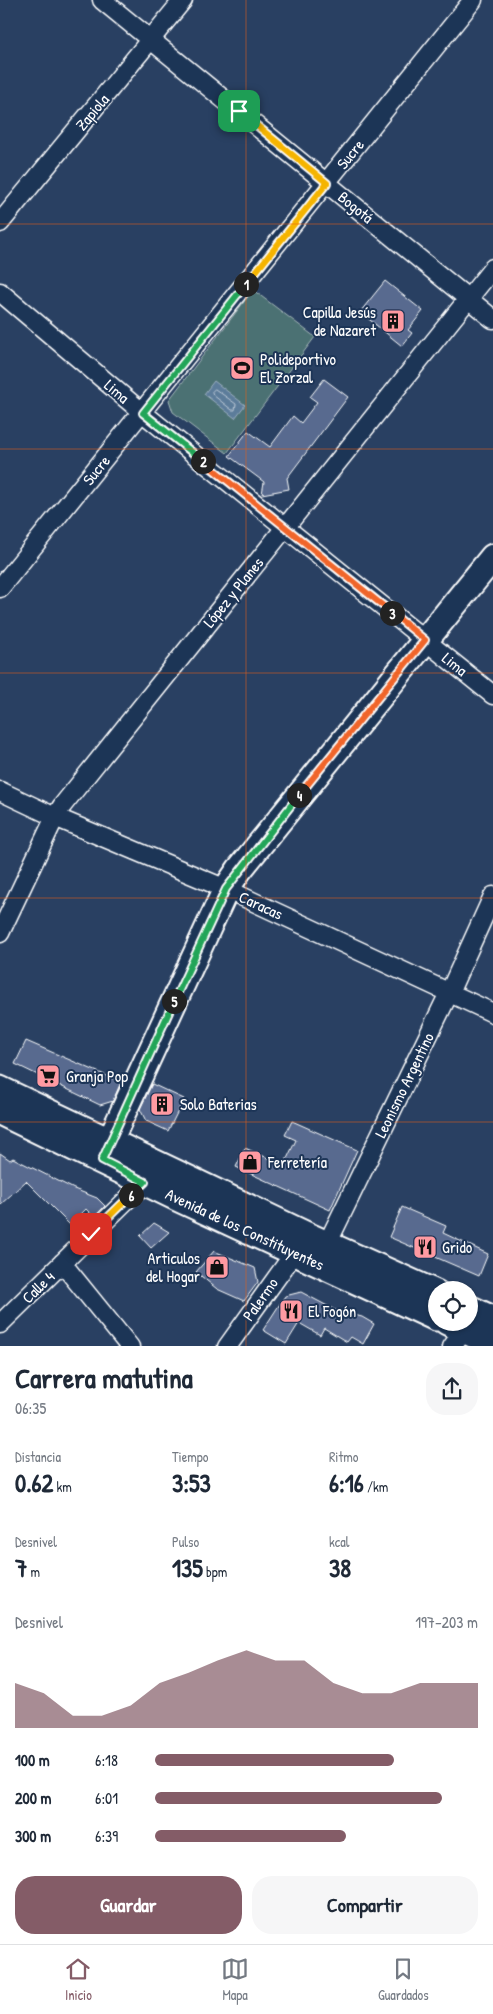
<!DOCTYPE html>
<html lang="es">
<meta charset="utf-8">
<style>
:root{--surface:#fff;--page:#f6f6f7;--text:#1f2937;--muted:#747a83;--line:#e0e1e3;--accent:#845c67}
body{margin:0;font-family:"Patrick Hand",sans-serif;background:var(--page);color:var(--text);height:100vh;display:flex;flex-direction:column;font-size:19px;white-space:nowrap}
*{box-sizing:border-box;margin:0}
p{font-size:16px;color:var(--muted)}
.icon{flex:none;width:28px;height:28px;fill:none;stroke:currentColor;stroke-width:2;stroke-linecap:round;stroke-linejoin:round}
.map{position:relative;height:1346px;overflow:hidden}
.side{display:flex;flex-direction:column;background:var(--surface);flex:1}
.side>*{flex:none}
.buttons{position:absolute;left:428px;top:1281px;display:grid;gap:10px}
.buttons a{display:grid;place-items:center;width:50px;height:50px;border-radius:50%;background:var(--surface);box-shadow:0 1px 4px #0004;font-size:25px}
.pin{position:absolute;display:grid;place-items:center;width:42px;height:42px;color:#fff;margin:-21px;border-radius:10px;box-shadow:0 2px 8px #0006}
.km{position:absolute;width:25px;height:25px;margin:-12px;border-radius:50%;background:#222;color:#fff;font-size:14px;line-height:25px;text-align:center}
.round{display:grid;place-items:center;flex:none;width:52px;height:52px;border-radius:20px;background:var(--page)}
.overview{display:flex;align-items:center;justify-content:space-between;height:85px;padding:0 15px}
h1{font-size:28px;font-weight:700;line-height:38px}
.stats{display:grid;grid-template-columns:repeat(3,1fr);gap:8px;height:85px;padding:5px 15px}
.stats div{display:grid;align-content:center}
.stats b{font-size:25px;font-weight:700}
.stats small{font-size:14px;font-weight:400}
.stats p{font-size:14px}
.chart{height:140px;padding:10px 15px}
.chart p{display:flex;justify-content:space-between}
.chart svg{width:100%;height:90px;margin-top:5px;fill:var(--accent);opacity:.7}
.action{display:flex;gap:10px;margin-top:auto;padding:10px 15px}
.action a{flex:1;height:58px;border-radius:20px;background:var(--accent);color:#fff;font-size:20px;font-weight:700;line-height:58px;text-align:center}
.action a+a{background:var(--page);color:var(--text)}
ul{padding:0 15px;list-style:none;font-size:16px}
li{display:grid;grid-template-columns:80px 60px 1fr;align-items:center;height:38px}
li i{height:12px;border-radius:6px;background:var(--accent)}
.menu{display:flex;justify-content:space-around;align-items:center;height:70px;border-top:1px solid var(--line);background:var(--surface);font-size:14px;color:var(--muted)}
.menu a{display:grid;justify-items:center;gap:2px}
.menu .current{color:var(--accent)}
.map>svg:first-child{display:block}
.green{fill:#4c7173;stroke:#a6b8b9}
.water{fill:#5b7b9a;stroke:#9db0c2}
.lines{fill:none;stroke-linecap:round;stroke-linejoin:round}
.shore{stroke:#bdcad7;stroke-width:1}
.building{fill:#586b8f;stroke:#fff}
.street-casing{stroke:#fff;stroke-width:21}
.secondary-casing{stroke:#fff;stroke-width:29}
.street{stroke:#1d3557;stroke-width:18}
.secondary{stroke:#1d3557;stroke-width:25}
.split-1-casing{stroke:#fff;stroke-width:10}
.split-2-casing{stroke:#fff;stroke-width:10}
.split-3-casing{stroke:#fff;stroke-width:10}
.split-4-casing{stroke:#fff;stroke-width:10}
.split-5-casing{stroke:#fff;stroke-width:10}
.split-6-casing{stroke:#fff;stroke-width:10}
.split-7-casing{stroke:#fff;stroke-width:10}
.split-1{stroke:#f5b400;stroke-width:6}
.split-2{stroke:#22a559;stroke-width:6}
.split-3{stroke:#f0652b;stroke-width:6}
.split-4{stroke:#f0652b;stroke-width:6}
.split-5{stroke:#22a559;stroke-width:6}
.split-6{stroke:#22a559;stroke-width:6}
.split-7{stroke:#f5b400;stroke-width:6}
.grid{fill:none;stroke:#e96118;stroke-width:1;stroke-opacity:0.55}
.labels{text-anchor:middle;stroke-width:4;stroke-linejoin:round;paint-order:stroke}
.street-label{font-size:16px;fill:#fff;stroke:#1d3557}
.poi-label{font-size:16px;fill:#fff;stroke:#1d3557;text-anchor:start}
</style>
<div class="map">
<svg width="493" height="1347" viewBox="0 0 493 1347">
<rect width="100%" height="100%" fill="#294062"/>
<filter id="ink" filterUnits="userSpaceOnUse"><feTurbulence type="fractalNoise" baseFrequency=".02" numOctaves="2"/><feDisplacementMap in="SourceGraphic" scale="10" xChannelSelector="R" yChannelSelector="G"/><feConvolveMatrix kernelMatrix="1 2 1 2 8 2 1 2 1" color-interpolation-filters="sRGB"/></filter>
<g filter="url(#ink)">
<path class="green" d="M253 290 315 337 227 453 173 412 169 400Z"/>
<path class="water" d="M214 381 245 405 235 418 204 394Z"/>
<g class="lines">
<path class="shore" d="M215 389 236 404 235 410H232L213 395 212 392Z"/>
</g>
<path class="building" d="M385 281 423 311 408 330 412 333 402 346 360 312Z
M324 379 348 397 287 478 289 489 262 494 264 482 229 456 248 431 270 447 293 416 301 423 317 402 310 397Z
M26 1041 121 1082 113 1101 100 1105 15 1064Z
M152 1084 184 1099 168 1131 146 1121 140 1109Z
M292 1121 357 1150 330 1210 236 1167 245 1148 284 1165 296 1140 285 1135Z
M0 1153 10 1160 13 1158 74 1189 97 1198 105 1206 94 1217 86 1209 70 1225 26 1181 0 1205Z
M402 1207 446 1226 443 1233 488 1254 479 1276 389 1237Z
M154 1223 169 1232 151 1248 140 1236Z
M214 1251 255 1268 258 1282 244 1301 217 1289 196 1272Z
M301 1292 335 1310 362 1317 374 1324 363 1344 351 1337 347 1342 324 1328 320 1335 299 1323 286 1344 263 1330 285 1296Z"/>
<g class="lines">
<g class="street-casing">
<path id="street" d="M102 0 493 319
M0 223 183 0
M0 292 143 413 493 695
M0 588 473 0
M0 791 55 817 226 889 493 1013
M0 933 55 817 62 806 493 268
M62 1263 130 1347
M0 1324 145 1182 150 1174
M227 1347 295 1252C307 1247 321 1250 330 1238L449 993 493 896
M452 1347 464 1330"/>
</g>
<g class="secondary-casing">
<path id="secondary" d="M0 1089 307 1235 436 1293
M0 1112 179 1199 436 1318
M101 1160 226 889 239 870 493 557
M469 1308 493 1319
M447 1322 493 1344"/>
</g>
<use href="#street" class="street"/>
<use href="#secondary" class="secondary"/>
</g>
</g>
<g class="lines" filter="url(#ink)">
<g class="split-1-casing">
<path id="split-1" d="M239 111 327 183 246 284"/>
</g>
<g class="split-2-casing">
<path id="split-2" d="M203 461 143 413 246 284"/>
</g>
<g class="split-3-casing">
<path id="split-3" d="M203 461 392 613"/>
</g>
<g class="split-4-casing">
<path id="split-4" d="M299 795 425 640 392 613"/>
</g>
<g class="split-5-casing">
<path id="split-5" d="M174 1001 226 889 299 795"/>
</g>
<g class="split-6-casing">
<path id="split-6" d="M131 1195 145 1182 102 1160 174 1001"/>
</g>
<g class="split-7-casing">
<path id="split-7" d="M91 1234 131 1195"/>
</g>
<use href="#split-1" class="split-1"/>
<use href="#split-2" class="split-2"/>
<use href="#split-3" class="split-3"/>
<use href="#split-4" class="split-4"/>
<use href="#split-5" class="split-5"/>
<use href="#split-6" class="split-6"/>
<use href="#split-7" class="split-7"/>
</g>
<path class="grid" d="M246 0V1347M0 224H493M0 449H493M0 673H493M0 898H493M0 1122H493"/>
<defs>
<g id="building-square" transform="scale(1.25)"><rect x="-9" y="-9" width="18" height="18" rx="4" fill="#ff9aa2" stroke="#1d3557"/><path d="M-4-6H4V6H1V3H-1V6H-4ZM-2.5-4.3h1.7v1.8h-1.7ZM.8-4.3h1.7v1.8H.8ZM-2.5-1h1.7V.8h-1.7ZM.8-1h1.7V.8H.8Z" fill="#111"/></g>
<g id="stadium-square" transform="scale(1.25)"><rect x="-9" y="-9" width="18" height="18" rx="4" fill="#ff9aa2" stroke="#1d3557"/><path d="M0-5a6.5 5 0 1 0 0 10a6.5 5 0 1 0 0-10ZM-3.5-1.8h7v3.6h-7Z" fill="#111"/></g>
<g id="supermarket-square" transform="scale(1.25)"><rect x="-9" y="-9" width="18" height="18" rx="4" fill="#ff9aa2" stroke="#1d3557"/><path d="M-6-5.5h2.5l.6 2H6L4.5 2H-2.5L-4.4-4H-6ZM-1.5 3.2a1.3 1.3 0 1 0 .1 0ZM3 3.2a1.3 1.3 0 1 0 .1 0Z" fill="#111"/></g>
<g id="shop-square" transform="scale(1.25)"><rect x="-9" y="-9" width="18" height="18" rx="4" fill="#ff9aa2" stroke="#1d3557"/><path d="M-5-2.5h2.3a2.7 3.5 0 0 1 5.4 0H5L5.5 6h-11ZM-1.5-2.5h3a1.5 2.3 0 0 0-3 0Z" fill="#111"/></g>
<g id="restaurant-square" transform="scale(1.25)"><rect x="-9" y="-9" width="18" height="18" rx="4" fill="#ff9aa2" stroke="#1d3557"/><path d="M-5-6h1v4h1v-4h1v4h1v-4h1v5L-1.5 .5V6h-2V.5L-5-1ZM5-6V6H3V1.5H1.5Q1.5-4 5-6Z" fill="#111"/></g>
</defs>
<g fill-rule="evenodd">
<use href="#building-square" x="393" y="321"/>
<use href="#stadium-square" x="242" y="368"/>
<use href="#supermarket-square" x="48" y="1076"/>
<use href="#building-square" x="162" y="1104"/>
<use href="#shop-square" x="250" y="1162"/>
<use href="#restaurant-square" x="425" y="1247"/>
<use href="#shop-square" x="217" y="1267"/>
<use href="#restaurant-square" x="291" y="1311"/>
</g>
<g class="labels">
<g class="street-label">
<text transform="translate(92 112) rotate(-50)" y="6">Zapiola</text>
<text transform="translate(350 154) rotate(-51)" y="6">Sucre</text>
<text transform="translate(356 207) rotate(39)" y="6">Bogotá</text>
<text transform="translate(117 391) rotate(40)" y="6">Lima</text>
<text transform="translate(96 470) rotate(-51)" y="6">Sucre</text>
<text transform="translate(233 592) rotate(-51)" y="6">López y Planes</text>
<text transform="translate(455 664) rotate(39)" y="6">Lima</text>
<text transform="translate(261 905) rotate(25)" y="6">Caracas</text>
<text transform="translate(404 1085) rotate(-64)" y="6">Leonismo Argentino</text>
<text transform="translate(245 1229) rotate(25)" y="6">Avenida de los Constituyentes</text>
<text transform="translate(38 1287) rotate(-44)" y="6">Calle 4</text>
<text transform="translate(260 1299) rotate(-55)" y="6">Palermo</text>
</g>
<g class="poi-label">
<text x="376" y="318" text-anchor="end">Capilla Jesús<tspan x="376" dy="18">de Nazaret</tspan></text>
<text x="260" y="365">Polideportivo<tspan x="260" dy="18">El Zorzal</tspan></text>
<text x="66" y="1082">Granja Pop</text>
<text x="180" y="1110">Solo Baterias</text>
<text x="268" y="1168">Ferretería</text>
<text x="442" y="1253">Grido</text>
<text x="200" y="1264" text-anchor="end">Articulos<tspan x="200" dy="18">del Hogar</tspan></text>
<text x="308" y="1317">El Fogón</text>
</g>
</g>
</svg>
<div class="buttons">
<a><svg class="icon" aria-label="locate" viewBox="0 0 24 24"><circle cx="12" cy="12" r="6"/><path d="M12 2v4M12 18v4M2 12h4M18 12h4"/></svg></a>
</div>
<div class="pin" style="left:239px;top:111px;background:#1e9e55"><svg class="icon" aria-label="arrive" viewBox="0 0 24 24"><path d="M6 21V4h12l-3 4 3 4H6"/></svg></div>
<div class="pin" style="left:91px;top:1234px;background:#d93025"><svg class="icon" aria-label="check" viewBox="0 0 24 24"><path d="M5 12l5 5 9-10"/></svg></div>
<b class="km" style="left:246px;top:284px">1</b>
<b class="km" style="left:203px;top:461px">2</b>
<b class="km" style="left:392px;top:613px">3</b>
<b class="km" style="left:299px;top:795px">4</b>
<b class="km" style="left:174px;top:1001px">5</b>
<b class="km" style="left:131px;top:1195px">6</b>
</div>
<section class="side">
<div class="overview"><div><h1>Carrera matutina</h1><p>06:35</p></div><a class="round"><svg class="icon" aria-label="share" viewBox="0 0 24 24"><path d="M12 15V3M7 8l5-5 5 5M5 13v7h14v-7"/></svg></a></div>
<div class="stats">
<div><p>Distancia</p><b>0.62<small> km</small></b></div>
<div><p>Tiempo</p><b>3:53</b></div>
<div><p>Ritmo</p><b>6:16<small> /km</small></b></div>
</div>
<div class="stats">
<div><p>Desnivel</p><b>7<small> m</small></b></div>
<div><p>Pulso</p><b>135<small> bpm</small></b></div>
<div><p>kcal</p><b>38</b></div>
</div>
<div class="chart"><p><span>Desnivel</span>197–203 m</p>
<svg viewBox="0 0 160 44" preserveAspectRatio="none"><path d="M0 44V22L10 27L20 38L30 38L40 33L50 22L60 17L70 11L80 6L90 11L100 11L110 22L120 27L130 27L140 22L150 22L160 22V44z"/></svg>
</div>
<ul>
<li><b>100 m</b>6:18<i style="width:74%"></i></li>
<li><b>200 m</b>6:01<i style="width:89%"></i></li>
<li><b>300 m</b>6:39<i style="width:59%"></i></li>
</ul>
<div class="action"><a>Guardar</a><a>Compartir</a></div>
</section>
<nav class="menu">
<a class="current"><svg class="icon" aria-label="home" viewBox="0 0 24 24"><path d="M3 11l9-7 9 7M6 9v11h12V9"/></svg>Inicio</a>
<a><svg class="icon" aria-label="map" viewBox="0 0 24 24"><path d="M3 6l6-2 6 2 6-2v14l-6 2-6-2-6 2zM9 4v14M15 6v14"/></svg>Mapa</a>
<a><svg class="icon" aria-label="saved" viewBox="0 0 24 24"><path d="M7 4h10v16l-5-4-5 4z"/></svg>Guardados</a>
</nav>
